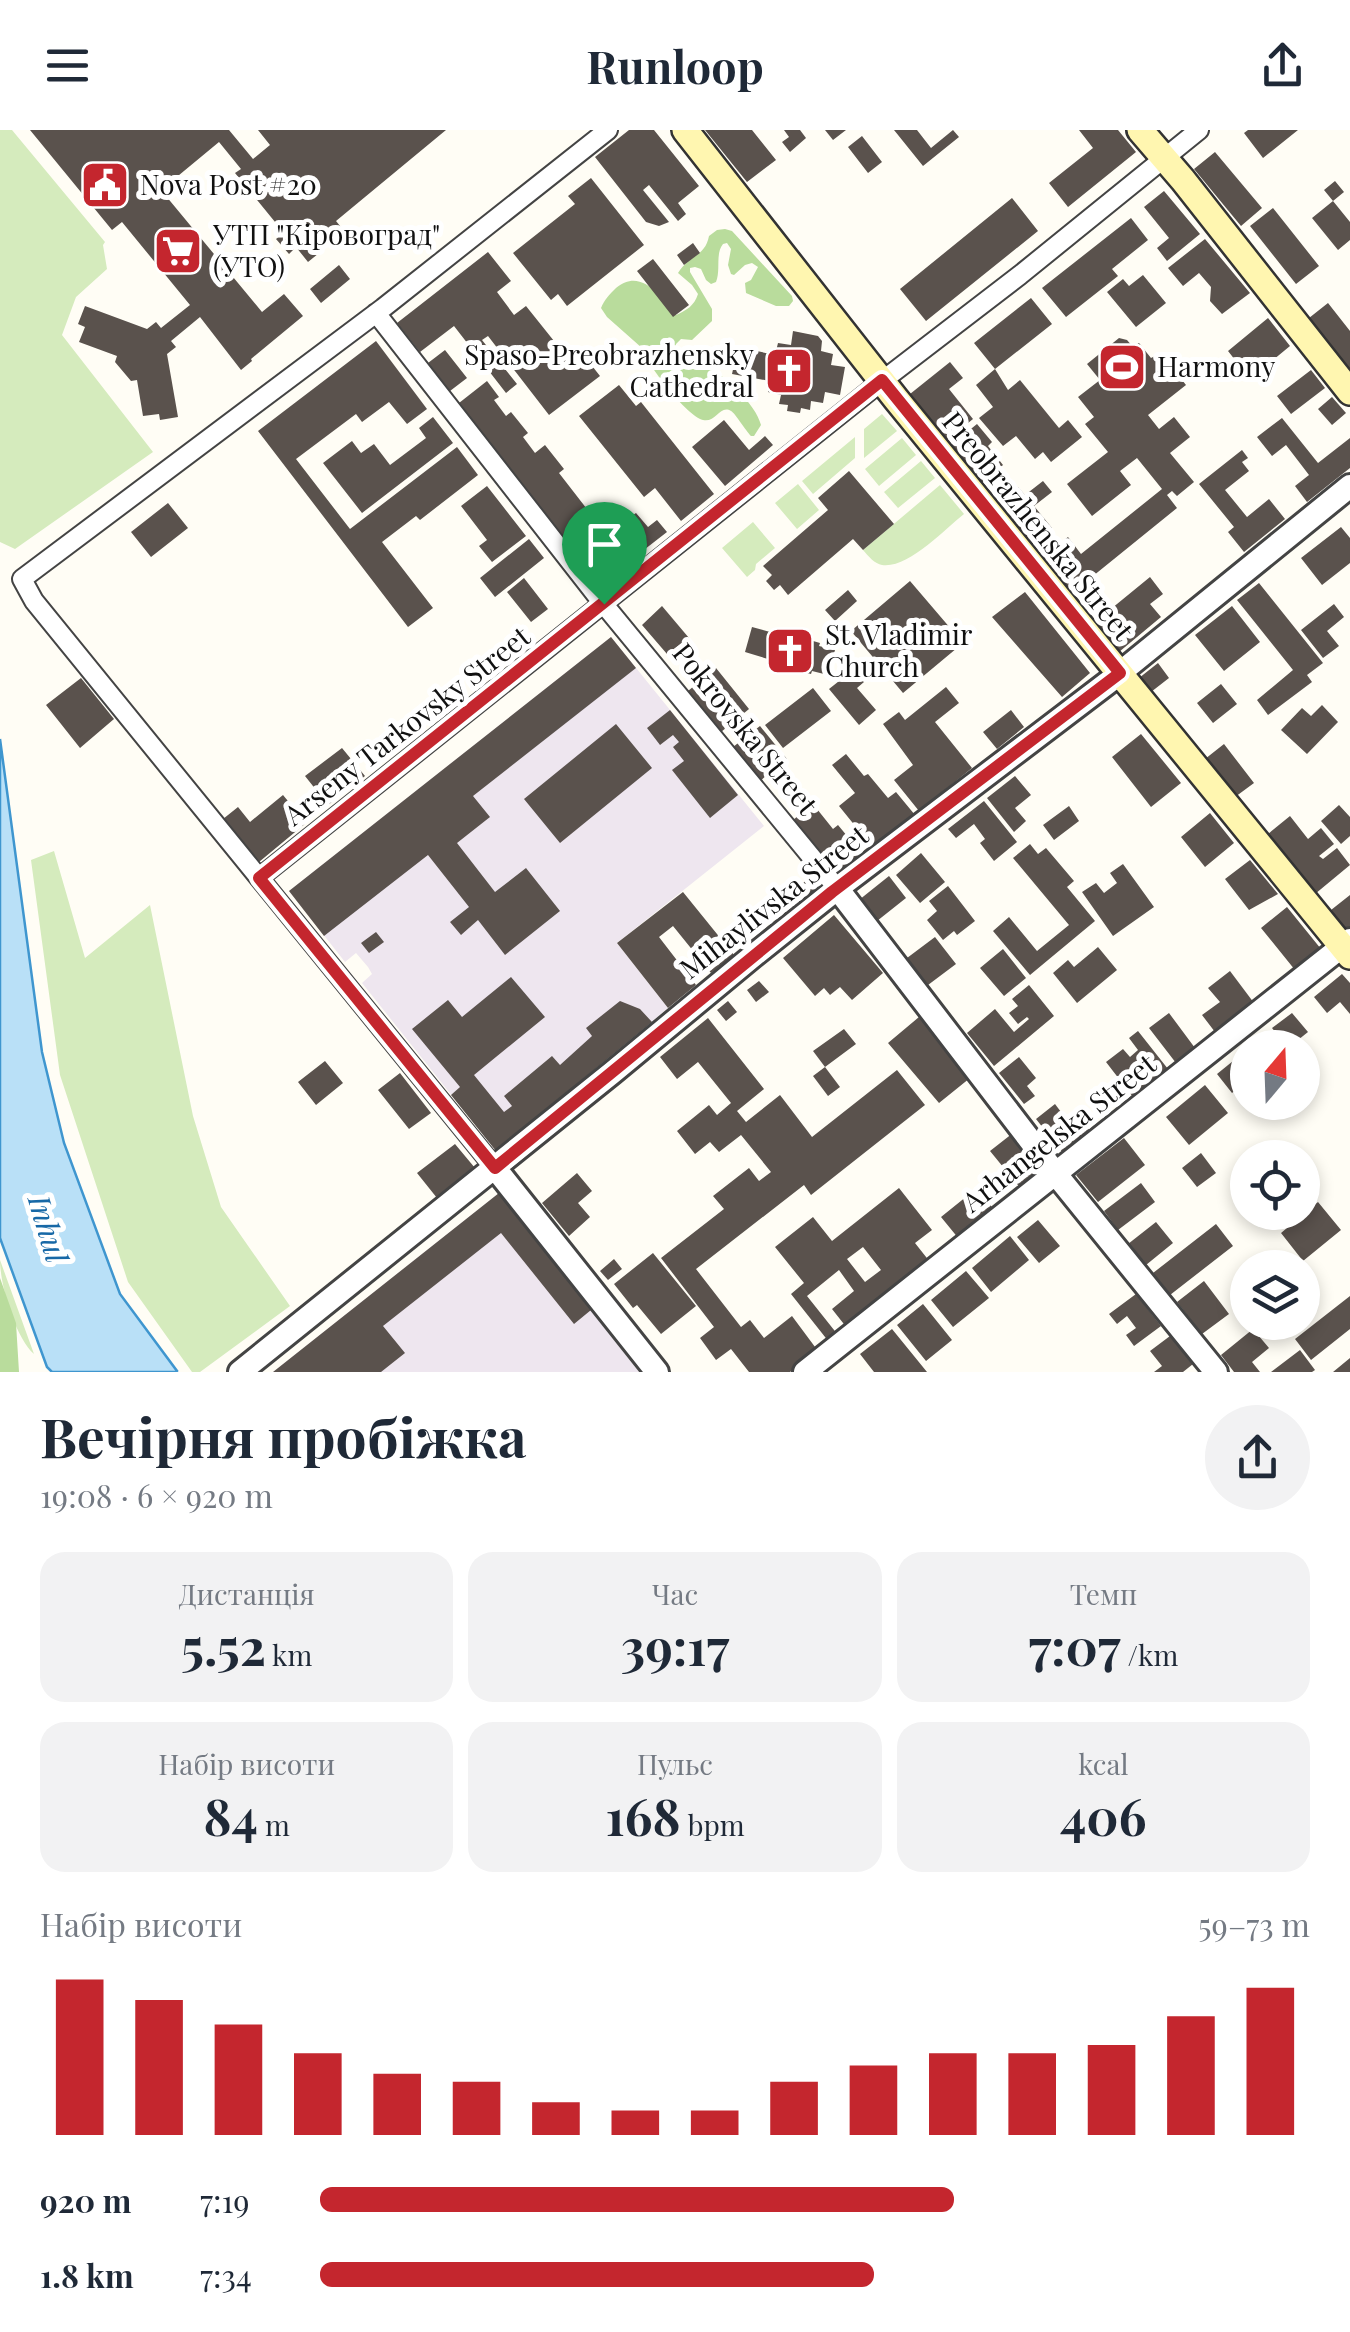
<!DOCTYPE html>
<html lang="uk">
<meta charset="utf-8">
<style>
:root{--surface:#fff;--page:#f2f2f3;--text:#1f2937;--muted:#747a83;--accent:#c4262e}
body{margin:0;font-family:"Playfair Display",serif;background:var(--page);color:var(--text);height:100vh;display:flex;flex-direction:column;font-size:38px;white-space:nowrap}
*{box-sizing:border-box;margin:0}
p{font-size:32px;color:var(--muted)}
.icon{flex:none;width:55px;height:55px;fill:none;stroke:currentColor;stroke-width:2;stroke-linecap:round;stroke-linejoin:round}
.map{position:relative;height:1242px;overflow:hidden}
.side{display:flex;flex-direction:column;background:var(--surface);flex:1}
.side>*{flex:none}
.needle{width:65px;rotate:19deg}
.tools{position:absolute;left:1230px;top:900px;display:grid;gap:20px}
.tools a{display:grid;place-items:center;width:90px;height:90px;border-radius:50%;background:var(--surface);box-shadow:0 5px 15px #0003;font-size:50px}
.pin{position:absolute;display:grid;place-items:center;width:85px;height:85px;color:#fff;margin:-102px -42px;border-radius:50% 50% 50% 0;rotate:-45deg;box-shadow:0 0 10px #0007}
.pin .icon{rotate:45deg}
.round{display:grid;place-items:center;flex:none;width:105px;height:105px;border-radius:52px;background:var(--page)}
.summary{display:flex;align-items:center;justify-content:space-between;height:170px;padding:0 40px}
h1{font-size:55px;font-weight:700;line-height:75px}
.figures{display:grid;grid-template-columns:repeat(3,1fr);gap:15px;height:170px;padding:10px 40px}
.figures div{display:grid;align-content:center;border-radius:25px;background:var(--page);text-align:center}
.figures b{font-size:50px;font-weight:700}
.figures small{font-size:28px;font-weight:400}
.figures p{font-size:28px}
.chart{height:280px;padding:20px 40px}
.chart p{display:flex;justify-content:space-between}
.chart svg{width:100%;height:180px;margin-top:10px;stroke:var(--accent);stroke-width:6}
ul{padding:0 40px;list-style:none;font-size:32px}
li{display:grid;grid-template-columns:160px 120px 1fr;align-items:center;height:75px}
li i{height:25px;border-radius:12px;background:var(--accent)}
header{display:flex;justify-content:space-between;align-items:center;height:130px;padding:0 40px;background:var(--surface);font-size:45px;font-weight:700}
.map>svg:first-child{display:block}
.industrial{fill:#eee6ef}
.green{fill:#d5ebbd}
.forest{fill:#b9dc9c}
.water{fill:#b9e0f7;stroke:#3f96cf;stroke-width:2.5}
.building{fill:#5a524d;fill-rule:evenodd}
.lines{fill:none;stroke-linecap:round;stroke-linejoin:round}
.minor-casing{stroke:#444;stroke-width:22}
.tertiary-casing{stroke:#444;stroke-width:28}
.secondary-casing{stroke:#333;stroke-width:30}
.minor{stroke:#fff;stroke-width:18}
.tertiary{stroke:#fff;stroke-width:22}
.secondary{stroke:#fff6b0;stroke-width:25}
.route-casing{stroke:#fff;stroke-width:20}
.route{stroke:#c4262e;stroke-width:12}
.labels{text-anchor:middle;stroke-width:10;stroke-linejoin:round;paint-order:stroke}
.poi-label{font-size:28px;fill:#111;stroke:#fff;text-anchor:start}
.street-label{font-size:28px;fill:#111;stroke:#fff}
.water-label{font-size:30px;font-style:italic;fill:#1768a6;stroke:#fff}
</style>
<header><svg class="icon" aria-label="menu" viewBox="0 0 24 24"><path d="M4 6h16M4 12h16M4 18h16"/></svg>Runloop<svg class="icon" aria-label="share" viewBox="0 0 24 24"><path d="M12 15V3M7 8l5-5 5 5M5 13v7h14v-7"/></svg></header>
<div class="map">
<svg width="1350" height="1242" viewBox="0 0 1350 1242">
<rect width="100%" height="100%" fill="#fffdf5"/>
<path class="industrial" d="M611 507 764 696 617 813 668 878 496 1021 362 853 372 844 368 837 356 823 345 832 289 761Z
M499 1063 639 1242H273Z"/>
<path class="green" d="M0 0H12L105 112 103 115 107 139 76 167 62 205 153 322 15 419 0 412Z
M882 284 897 301 864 328V299Z
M855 307V328L813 364 802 351Z
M902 308 916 325 879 356 865 339Z
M921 331 935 348 898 378 884 362Z
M798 354 819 380 797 399 775 373Z
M940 355 964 384C945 399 908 439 882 435 875 434 868 426 863 420Z
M753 392 775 418 756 434 755 440 747 447 722 418Z
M54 721 85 828 150 775 193 986 221 1077 290 1176 200 1242H192L128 1152 60 945 31 730Z
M0 1130 34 1224C15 1207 0 1155 0 1130Z"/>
<path class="forest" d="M725 99 732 101 792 166 793 171 789 176H776L746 163 745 153 751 150 758 137 752 133 745 135 734 145 731 144 728 135 731 119 727 113 723 114C715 124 721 140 716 152L711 154 706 150 701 139 695 137 690 138V142L712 179V191L692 210 681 209 676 214 675 220C683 233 691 230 703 235 723 243 756 274 761 295L754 306H751C746 301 735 283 731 281 720 274 716 293 703 290 687 286 647 235 642 218L607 187 601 178C605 169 609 165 616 158 641 137 660 166 676 185 687 180 694 176 698 164L692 155 678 143C689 125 705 127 709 106L717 100Z
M0 1148 16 1193 19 1242H0Z"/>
<path class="water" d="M0 609 42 922 64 1013 120 1164 177 1241 176 1242H52L47 1237 0 1108Z"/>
<path class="building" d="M30 0H229L253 29 270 15 258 0H446L336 91 345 102 308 132 296 117 289 124 276 109 284 103 235 43 241 39 219 12 161 60 262 182 284 164 303 186 251 229 252 231 241 240 200 187 171 211 176 217 167 224 178 287 160 290 159 284 143 286 137 250 131 251 115 232 117 226 79 212 85 197 78 194 85 176 147 199 156 192 161 198 190 175 122 92 112 100Z
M629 0H654L699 56 678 73 686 84 678 91 649 55 643 60 669 92 659 96 646 92 595 27Z
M705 0H752L776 30 747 52Z
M784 0H800L806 8 790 22 782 12 789 7Z
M825 0H846L833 10Z
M894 0H917L931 18 953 0 959 7 923 36Z
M1079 0H1118L1136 22 1068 77 1049 53 1093 18Z
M1248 0H1298L1263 28 1244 3Z
M862 6 882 32 868 43 848 17Z
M1215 22 1262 78 1241 96 1194 39Z
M591 48 644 115 567 176 558 164 551 170 513 123 575 74 568 66Z
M1335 51 1344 62 1333 71 1324 60Z
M1164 61 1200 104 1167 131 1157 118 1169 108 1144 77Z
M1012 68 1038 101 926 191 900 159Z
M1333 71 1350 92V110L1338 120 1312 88Z
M1273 78 1319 136 1296 154 1250 96Z
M1131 88 1148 110 1112 139 1118 146 1066 187 1042 158Z
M1205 109 1250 163 1222 184 1210 171 1211 157 1199 143 1183 156 1168 138Z
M693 113 700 123 684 135 677 125Z
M488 122 511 151 497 162 514 185 526 176 574 236 585 227 600 246 549 285 488 206 482 210 517 254 506 263 454 196 420 222 397 193Z
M653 129 689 175 673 187 637 141Z
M339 135 350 149 321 173 310 159Z
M1143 145 1166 173 1136 197 1107 162 1123 149 1129 156Z
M1031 168 1052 194 995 239 974 213Z
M1328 173 1350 201V240L1309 188Z
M1268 188 1290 216 1250 249 1228 221Z
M793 201 818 206 822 211 821 221 833 224 831 235 845 237 840 265 825 262 823 273 811 271 810 280 801 278 800 283 787 281 788 275 779 274 781 265 768 262 770 251 732 244 738 217 775 225 778 213 791 215Z
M1119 208 1127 210 1133 217 1139 213 1151 228 1155 226 1166 240 1171 236 1186 255 1148 285 1159 299 1174 287 1190 307 1170 323 1194 352 1177 366 1172 361 1167 365 1177 378 1072 463 1043 427 1068 407 1081 424 1162 359 1137 328 1120 341 1131 355 1092 386 1067 354 1108 322 1085 294 1094 287 1078 267 1100 250 1087 234Z
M376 211 427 279 407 294 389 272 362 292 356 284 296 329 350 399 457 317 478 345 420 390 416 386 382 412 433 478 408 497 258 301Z
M445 220 467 248 450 261 428 233Z
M950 232 963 248 949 259 973 289 947 310 910 264Z
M995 239 1008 260 1020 250 1059 298 1068 290 1082 307 1051 332 1043 322 1035 329 1016 306 1003 316 979 288 993 277 976 255Z
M1311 240 1325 258 1291 284 1277 266Z
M487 251 499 267 494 270 506 286 511 282 528 303 523 307 535 323 545 315 564 339 559 343 597 392 617 377 627 389 636 383 648 397 657 390 667 402 600 454 459 273Z
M619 255 636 276 641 272 714 364 681 391 655 358 644 367 579 286Z
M1332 267 1346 283 1332 295 1318 279Z
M433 287 453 313 362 383 323 333 352 311 361 323 374 314 390 335 426 308 419 298Z
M1282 288 1318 333 1350 308V338L1307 372 1295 356 1309 345 1286 315 1272 326 1257 307Z
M724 290 749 320 765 306 773 315 725 356 692 317Z
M977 294 992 312 988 316 1003 335 982 353 951 315Z
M1242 320 1248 328 1242 332 1249 341 1225 360 1247 387 1269 369 1285 389 1244 422 1228 402 1234 397 1199 354Z
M849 341 894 394 863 420 853 409 788 465 780 455 774 460 766 451 772 445 763 436 828 380 818 368Z
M1043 351 1052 362 1034 376 1052 398 1032 414 998 373 1018 357 1025 365Z
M487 356 526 406 492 432 479 416 487 410 461 376Z
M168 373 188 398 151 427 131 402Z
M1341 397 1350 408V433L1322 455 1301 428Z
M529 409 544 428 495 467 480 448Z
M1150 447 1163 464 1150 474 1161 487 1119 522 1095 492Z
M524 448 548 479 531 492 507 462Z
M910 451 963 513 903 563 851 501Z
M1259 453 1323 533 1307 545 1312 552 1268 585 1257 570 1293 540 1237 470Z
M848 460 857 471 835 491 825 480Z
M1025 462 1090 543 1062 567 992 487Z
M1334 474 1344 487 1327 501 1339 516 1323 528 1301 500Z
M662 476 689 508 667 524 642 495Z
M1232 476 1260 512 1224 541 1195 505Z
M752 497 788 507 789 504 820 513 819 516 835 520 828 545 812 541 811 544 780 536 781 533 745 522Z
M611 507 636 538 473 666 490 687 457 713 495 762 526 738 560 781 505 825 478 790 461 805 450 792 469 777 428 725 324 806 289 761Z
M1158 533 1169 548 1151 562 1139 548Z
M716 538 749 579 721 602 688 561Z
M853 540 864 552 857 558 876 580 859 595 829 559Z
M81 548 114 589 80 618 46 575Z
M1221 554 1237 574 1213 593 1197 573Z
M946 557 959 573 935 592 972 638 919 681 894 650 913 635 883 594 899 582 905 590Z
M813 558 831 581 783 618 765 595Z
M1322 575 1338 592 1307 624 1281 600 1302 578 1311 586Z
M670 580 738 665 710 688 672 640 684 631 673 617 679 612 673 605 660 615 647 598Z
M1011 580 1024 597 997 619 983 602Z
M616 594 652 638 560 713 524 669Z
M760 596 787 629 760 651 733 617Z
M1141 604 1181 653 1151 677 1112 627Z
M1224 614 1254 653 1235 667 1205 629Z
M342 618 365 646 328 675 305 646Z
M846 624 864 646 868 644 888 668 896 662 915 685 873 718 839 676 855 663 832 635Z
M1015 646 1031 665 1015 678 1026 691 1014 702 987 668Z
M283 665 306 693 259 732 223 689 238 677 250 692Z
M984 671 1017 712 994 731 980 713 985 709 974 694 956 708 948 699Z
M813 674 833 699 838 695 862 724 837 744 793 690Z
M1339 675 1350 687V706L1341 714 1321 691Z
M1069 676 1079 691 1054 710 1043 695Z
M1210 683 1234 713 1205 737 1181 707Z
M1290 686 1308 709 1321 698 1334 714 1319 726 1323 729 1337 718 1350 735 1315 764 1268 704Z
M1030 714 1038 724 1046 718 1074 751 1067 757 1095 791 1030 845 993 801 1009 787 1037 821 1069 795 1013 728Z
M921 723 945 752 920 773 896 745Z
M1250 730 1278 764 1249 780 1225 749Z
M1123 734 1154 777 1113 806 1082 762 1096 753 1104 763 1117 753 1110 743Z
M889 746 906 768 877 791 859 770Z
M808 749 816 759 807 766 799 756Z
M948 756 975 791 957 805 954 801 943 810 927 790 937 781 929 771Z
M683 762 734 825 711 843 673 796 659 807 696 855 668 878 617 813Z
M1350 765V804L1331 780Z
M1287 777 1321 819 1295 840 1261 798Z
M834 785 883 843 852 870 840 857 830 865 824 858 815 866 783 828Z
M376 802 384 812 369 823 361 813Z
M935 807 956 834 928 855 907 828Z
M1098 817 1117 840 1077 873 1053 843 1068 830 1074 837Z
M1003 819 1026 848 1004 866 980 838Z
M1230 841 1254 873 1215 902 1202 885 1220 872 1208 858Z
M1342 844 1350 853V884L1340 872 1327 883 1314 867Z
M511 847 545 887 474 945 504 982 512 976 504 966 552 926 560 935 592 906 586 898 620 871 640 879 652 892 496 1021 451 965 460 957 412 899 448 870 462 887Z
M759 851 769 862 756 872 747 860Z
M1029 855 1054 886 994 936 967 903 995 879 1014 902 1029 889 1027 887 1018 894 1009 883 1018 876 1012 869Z
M728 871 737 882 726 891 717 880Z
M1169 883 1195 918 1176 933 1149 898Z
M1292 883 1308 902 1288 918 1272 898Z
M919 887 970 948 939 973 888 913Z
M708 888 764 959 737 981 746 992 780 965 812 1007 897 940 925 975 811 1065 804 1055 696 1139 741 1197 750 1190 764 1208 792 1186 818 1221 790 1242H749L731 1219 716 1230 700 1208 714 1197 661 1128 724 1079 713 1066 749 1038 759 1051 771 1042 741 1005 719 1022 710 1012 695 1024 677 1001 709 975 717 985 731 973 698 932 677 949 660 927Z
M844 899 856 914 825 937 813 921Z
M1138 901 1168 939 1133 967 1106 932 1123 919 1130 927 1138 920 1129 908Z
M1019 927 1036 948 1027 956 1035 966 1024 974 999 943Z
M325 931 343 953 316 975 298 952Z
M1233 931 1248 950 1232 963 1217 944Z
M825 937 840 957 828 966 813 946Z
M400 943 431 983 409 999 378 960Z
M1205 955 1228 983 1189 1015 1166 987Z
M1055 974 1070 994 1079 987 1090 1000 1062 1022 1036 989Z
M1013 1003 1044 1043 1022 1060 990 1021Z
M1124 1008 1145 1035 1098 1072 1076 1045Z
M455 1014 475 1038 437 1068 417 1043Z
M1201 1023 1216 1043 1197 1057 1182 1038Z
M577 1043 592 1061 578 1073 590 1087 569 1106 542 1073Z
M1141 1053 1155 1072 1118 1100 1104 1081Z
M899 1058 932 1100 915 1113 930 1132 847 1198 832 1179 854 1161 839 1140 807 1166 838 1205 829 1212 791 1164 804 1153 775 1117 813 1087 832 1111ZM863 1117 881 1140 865 1152 847 1129Z
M977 1058 995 1081 959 1109 941 1087Z
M499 1063 591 1180 574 1194 501 1103 383 1196 405 1223 381 1242H273Z
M1318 1072 1341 1100 1303 1131 1281 1103Z
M1038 1090 1060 1116 1039 1133 1017 1107Z
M1156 1092 1173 1113 1146 1135 1128 1114Z
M1216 1094 1233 1116 1170 1165 1153 1143Z
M1010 1106 1029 1130 991 1162 972 1138Z
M653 1123 696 1176 661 1204 637 1175 633 1178 614 1154Z
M614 1129 622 1139 608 1150 600 1141Z
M966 1141 989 1168 953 1197 931 1170Z
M1204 1151 1229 1184 1202 1204 1177 1172Z
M1136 1164 1161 1196 1134 1216 1126 1205 1136 1198 1127 1186 1117 1194 1109 1184Z
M1350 1166V1199L1311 1230 1295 1209Z
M923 1174 952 1210 926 1231 897 1195Z
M892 1199 927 1242H874L860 1224Z
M1253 1199 1269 1218 1252 1232 1260 1242H1234L1221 1225Z
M1170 1206 1193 1234 1183 1242H1154L1162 1236 1150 1221Z
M1300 1220 1315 1240 1312 1242H1271Z
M1350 1228V1242H1333Z"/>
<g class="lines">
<g class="minor-casing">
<path id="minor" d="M376 183 597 466 837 758
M259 748 882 251 1020 145 1199 0
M495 1038 34 471 22 449 383 178 608 0"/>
</g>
<g class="tertiary-casing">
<path id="tertiary" d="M837 758 1059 1048 1216 1242
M495 1038 657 1242
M240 1242 613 942 753 826 843 754 1110 551 1350 356
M805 1242 1350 810"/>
</g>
<g class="secondary-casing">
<path id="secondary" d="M685 0 896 269 1350 826
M1140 0 1183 50 1350 262"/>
</g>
<use href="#minor" class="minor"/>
<use href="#tertiary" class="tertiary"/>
<use href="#secondary" class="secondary"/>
</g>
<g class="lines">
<g class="route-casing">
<path id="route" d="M882 250 1120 543 832 762 495 1038 259 748Z"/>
</g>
<use href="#route" class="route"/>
</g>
<defs>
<g id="civic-square" transform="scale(2.5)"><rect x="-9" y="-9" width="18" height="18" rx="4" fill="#c4262e" stroke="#fff"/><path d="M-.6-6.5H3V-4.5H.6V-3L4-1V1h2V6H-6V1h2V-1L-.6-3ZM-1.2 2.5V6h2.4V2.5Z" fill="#fff"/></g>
<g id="supermarket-square" transform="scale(2.5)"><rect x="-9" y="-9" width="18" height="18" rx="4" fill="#c4262e" stroke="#fff"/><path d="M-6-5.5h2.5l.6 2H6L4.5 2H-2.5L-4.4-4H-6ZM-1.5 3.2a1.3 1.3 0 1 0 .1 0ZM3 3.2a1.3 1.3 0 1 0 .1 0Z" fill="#fff"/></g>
<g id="stadium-square" transform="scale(2.5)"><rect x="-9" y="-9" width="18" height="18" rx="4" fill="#c4262e" stroke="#fff"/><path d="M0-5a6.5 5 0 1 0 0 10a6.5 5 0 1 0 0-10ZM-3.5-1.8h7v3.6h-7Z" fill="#fff"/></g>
<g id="church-square" transform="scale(2.5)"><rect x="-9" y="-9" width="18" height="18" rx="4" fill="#c4262e" stroke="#fff"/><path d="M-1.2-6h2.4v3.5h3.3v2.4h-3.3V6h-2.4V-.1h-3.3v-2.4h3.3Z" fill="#fff"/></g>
</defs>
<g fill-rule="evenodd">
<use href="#civic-square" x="105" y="55"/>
<use href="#supermarket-square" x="178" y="121"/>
<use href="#stadium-square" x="1122" y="237"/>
<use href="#church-square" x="789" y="241"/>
<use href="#church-square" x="790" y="521"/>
</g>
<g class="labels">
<g class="poi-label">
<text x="140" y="65">Nova Post #20</text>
<text x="213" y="115">УТП "Кіровоград"<tspan x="213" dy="32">(УТО)</tspan></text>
<text x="754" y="235" text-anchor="end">Spaso-Preobrazhensky<tspan x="754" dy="32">Cathedral</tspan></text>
<text x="1157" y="247">Harmony</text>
<text x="825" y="515">St. Vladimir<tspan x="825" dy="32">Church</tspan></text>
</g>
<g class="street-label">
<text transform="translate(1038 396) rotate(51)" y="10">Preobrazhenska Street</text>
<text transform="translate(407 596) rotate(-38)" y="10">Arseny Tarkovsky Street</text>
<text transform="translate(745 599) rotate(51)" y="10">Pokrovska Street</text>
<text transform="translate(774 772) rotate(-38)" y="10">Mihaylivska Street</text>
<text transform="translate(1059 1003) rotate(-38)" y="10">Arhangelska Street</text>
</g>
<g class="water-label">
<text transform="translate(47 1099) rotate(73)" y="10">Inhul</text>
</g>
</g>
</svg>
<div class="tools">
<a><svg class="needle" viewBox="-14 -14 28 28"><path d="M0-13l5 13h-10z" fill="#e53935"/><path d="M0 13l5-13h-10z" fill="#747a83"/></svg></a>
<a><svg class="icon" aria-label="locate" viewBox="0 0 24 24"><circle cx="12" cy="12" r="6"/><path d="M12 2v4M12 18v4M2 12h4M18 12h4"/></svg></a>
<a><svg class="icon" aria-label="layers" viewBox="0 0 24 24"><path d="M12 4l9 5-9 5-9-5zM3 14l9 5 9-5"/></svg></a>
</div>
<div class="pin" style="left:604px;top:474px;background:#1e9e55"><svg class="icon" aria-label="arrive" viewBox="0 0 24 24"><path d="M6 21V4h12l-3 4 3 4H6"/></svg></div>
</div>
<section class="side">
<div class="summary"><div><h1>Вечірня пробіжка</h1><p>19:08 · 6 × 920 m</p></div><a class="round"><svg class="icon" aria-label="share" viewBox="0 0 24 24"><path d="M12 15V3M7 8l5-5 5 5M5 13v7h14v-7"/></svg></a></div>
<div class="figures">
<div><p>Дистанція</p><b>5.52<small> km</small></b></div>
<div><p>Час</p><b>39:17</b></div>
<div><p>Темп</p><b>7:07<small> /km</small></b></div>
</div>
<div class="figures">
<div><p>Набір висоти</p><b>84<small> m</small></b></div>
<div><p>Пульс</p><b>168<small> bpm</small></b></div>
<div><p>kcal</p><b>406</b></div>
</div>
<div class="chart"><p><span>Набір висоти</span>59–73 m</p>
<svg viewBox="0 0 160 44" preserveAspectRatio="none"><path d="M5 44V6M15 44V11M25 44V17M35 44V24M45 44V29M55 44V31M65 44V36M75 44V38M85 44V38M95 44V31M105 44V27M115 44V24M125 44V24M135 44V22M145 44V15M155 44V8"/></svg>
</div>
<ul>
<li><b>920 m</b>7:19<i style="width:64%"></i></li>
<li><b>1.8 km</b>7:34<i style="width:56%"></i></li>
</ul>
</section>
